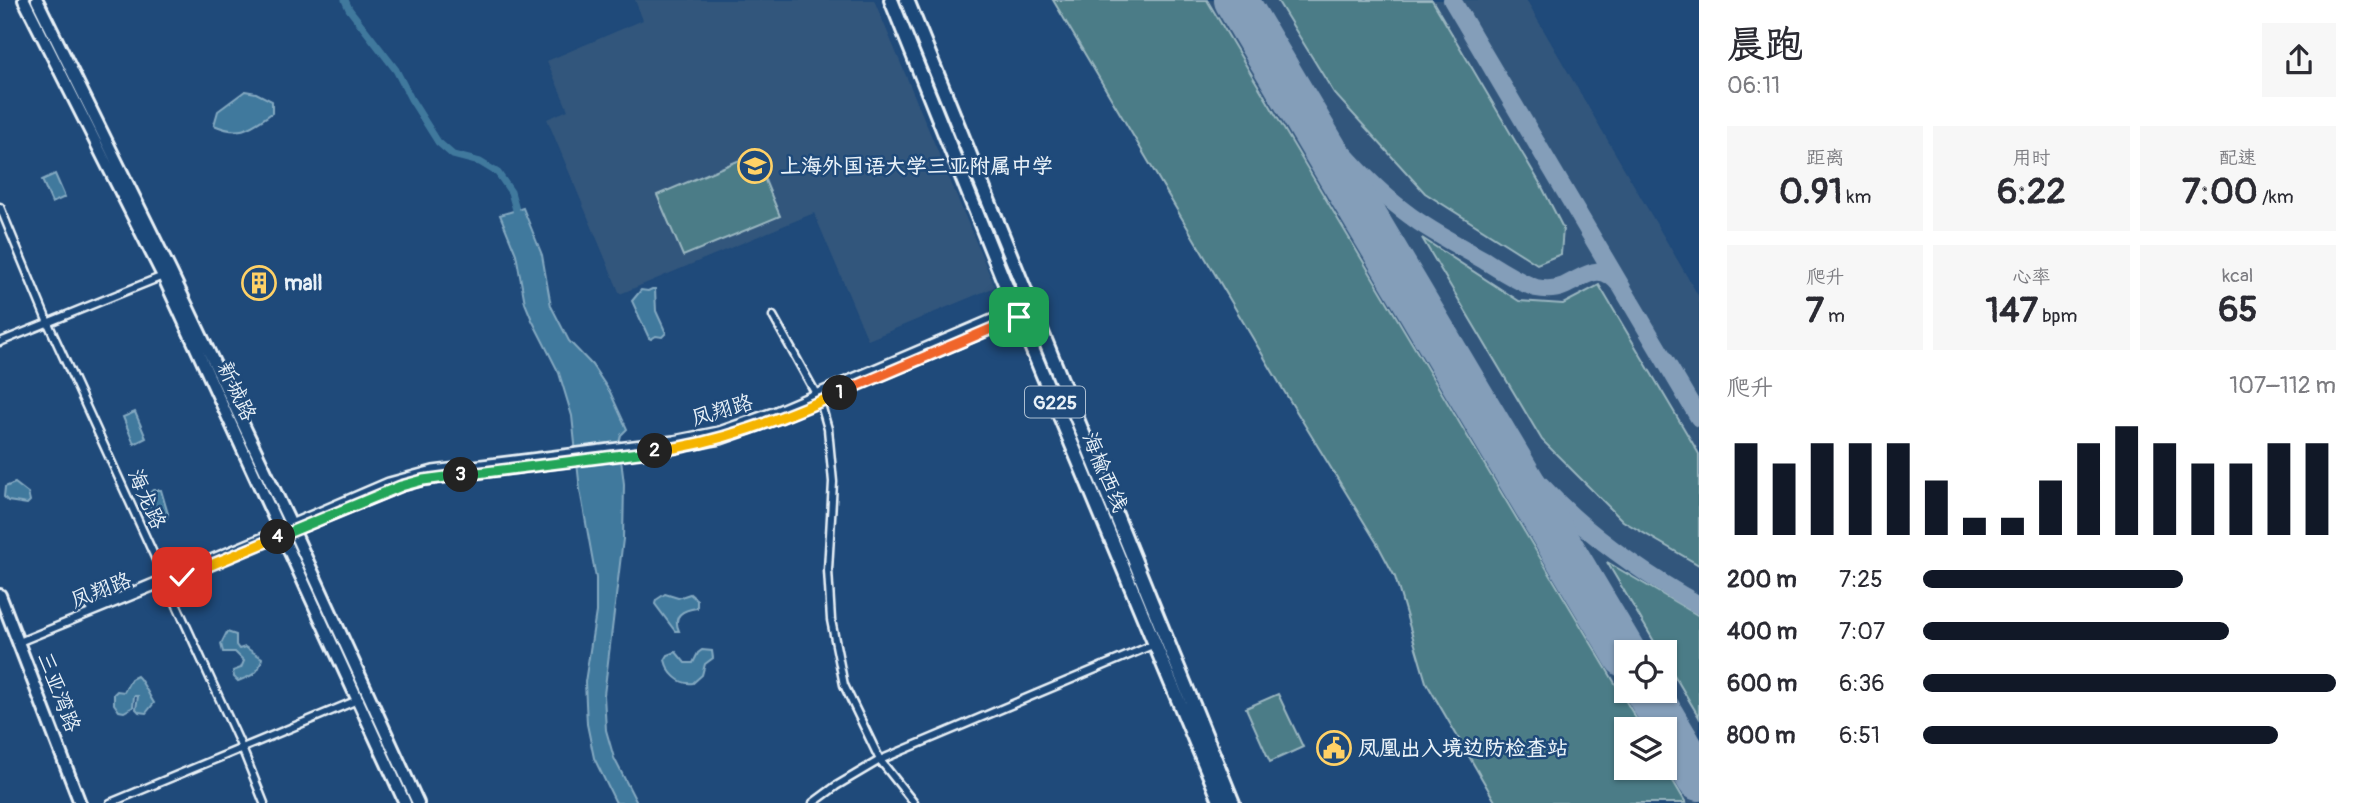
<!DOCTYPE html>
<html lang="zh">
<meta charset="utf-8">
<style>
:root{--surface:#fff;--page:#f7f7f7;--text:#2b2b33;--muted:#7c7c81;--accent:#111827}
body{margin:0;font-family:Pangolin,"LXGW WenKai TC",sans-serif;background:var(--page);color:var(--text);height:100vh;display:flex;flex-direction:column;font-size:26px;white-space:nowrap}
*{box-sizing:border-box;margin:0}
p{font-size:23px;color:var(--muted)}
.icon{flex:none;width:38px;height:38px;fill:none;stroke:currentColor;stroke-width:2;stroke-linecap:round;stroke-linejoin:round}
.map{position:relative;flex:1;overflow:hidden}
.panel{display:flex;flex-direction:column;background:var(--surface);width:665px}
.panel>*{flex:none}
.fabs{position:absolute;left:1614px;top:640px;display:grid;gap:14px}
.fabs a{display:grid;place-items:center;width:63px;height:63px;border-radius:0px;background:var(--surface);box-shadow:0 2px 5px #0004;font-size:35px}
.pin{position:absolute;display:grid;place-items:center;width:60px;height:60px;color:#fff;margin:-30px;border-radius:14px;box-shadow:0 4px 10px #0006}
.km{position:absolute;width:35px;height:35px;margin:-18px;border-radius:50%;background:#222;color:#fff;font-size:19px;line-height:35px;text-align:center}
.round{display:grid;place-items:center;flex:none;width:74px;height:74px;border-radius:0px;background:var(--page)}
.head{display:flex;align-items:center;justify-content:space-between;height:119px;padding:0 28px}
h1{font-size:38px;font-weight:800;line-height:52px}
.stats{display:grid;grid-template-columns:repeat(3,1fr);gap:10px;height:119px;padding:7px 28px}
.stats div{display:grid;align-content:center;border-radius:0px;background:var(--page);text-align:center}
.stats b{font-size:35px;font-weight:800}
.stats small{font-size:19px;font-weight:400}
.stats p{font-size:19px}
.chart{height:196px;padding:14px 28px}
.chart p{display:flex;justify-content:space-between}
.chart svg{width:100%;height:126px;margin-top:7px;stroke:var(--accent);stroke-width:6}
ul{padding:0 28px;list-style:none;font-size:23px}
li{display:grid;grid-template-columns:112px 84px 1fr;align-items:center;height:52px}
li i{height:18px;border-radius:9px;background:var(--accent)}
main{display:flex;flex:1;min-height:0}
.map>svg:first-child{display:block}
.built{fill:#32567c;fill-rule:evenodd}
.green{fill:#4b7c87;stroke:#9ab6c0;stroke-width:2}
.water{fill:#41799d;stroke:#84a9c1;stroke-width:2}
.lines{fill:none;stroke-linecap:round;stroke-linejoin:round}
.canal{stroke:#41799d;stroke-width:7}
.taxiway{stroke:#849eb9;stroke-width:18}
.runway{stroke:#849eb9;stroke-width:44}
.street-casing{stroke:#e8f1f8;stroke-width:11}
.secondary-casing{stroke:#e8f1f8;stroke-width:14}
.primary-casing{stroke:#e8f1f8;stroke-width:16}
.highway-casing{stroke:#e8f1f8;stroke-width:18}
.street{stroke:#1f4a7a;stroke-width:6}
.secondary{stroke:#1f4a7a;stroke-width:9}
.primary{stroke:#1f4a7a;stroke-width:10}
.highway{stroke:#1f4a7a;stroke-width:12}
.split-1-casing{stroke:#fff;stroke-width:14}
.split-2-casing{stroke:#fff;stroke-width:14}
.split-3-casing{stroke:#fff;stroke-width:14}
.split-4-casing{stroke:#fff;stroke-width:14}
.split-5-casing{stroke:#fff;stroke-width:14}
.split-1{stroke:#f0652b;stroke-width:9}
.split-2{stroke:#f5b400;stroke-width:9}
.split-3{stroke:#22a559;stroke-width:9}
.split-4{stroke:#22a559;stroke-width:9}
.split-5{stroke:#f5b400;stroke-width:9}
.labels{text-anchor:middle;stroke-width:5;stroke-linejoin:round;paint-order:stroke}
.shield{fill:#1f4a7a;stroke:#acbfd2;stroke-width:2}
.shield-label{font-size:19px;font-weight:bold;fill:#e8f1f8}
.poi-label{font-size:21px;font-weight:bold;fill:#e8f1f8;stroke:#1f4a7a;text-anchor:start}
.street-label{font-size:21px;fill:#e8f1f8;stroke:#1f4a7a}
</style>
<main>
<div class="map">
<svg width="1699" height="803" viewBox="0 0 1699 803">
<rect width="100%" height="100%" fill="#1f4a7a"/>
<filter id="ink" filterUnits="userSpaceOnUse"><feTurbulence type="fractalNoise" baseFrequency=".0143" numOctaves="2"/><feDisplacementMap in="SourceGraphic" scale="14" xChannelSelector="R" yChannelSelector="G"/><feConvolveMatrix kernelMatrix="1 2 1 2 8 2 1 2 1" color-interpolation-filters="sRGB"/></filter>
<g filter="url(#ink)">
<path class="built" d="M635 0H874L995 287 868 340 814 213 620 294 547 119 568 110 547 61 643 20Z
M1053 0H1526L1699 297V803H1496L1426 682 1395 577 1378 545 1284 391ZM1626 653H1664V691H1626ZM1626 730H1664V768H1626Z"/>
<path class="green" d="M1053 0H1207L1643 730H1626V768H1664V766L1686 803H1496L1426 682 1395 577 1378 545 1284 391Z
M1277 0H1432L1541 185 1563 228 1561 254 1537 264 1425 193 1334 93Z
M754 154 780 216 683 256 657 195Z
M1422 238 1519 301 1563 304 1599 285 1699 454V565L1623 521 1542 440Z
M1607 562 1699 616V717L1664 658V653H1661Z
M1278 694 1303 747 1270 762 1246 708Z"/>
<path class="water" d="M245 91 256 93 272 101V113C250 128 241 137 214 125L218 111Z
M55 174 65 197 52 203 42 180Z
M523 208 542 255 551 306 569 341 592 365 610 392 627 429 621 435 619 443 624 484 623 539 604 695 606 730 614 758 637 803H616L594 758 587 724 585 682 596 612V578L580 490 572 416 559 373 532 320 525 303 516 254 500 215Z
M652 289H655L656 311 666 333 662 337 656 336 651 339 649 338 632 301 641 290 648 291Z
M135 412 146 438 134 444 123 417Z
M15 483 28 493 30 501 27 504 8 501 4 497 5 487Z
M153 490H161L168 514 166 519 155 521C148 512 146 506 146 496Z
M665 594 678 598 690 594 697 600V608C683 610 672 615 679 631H675L655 604 656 600Z
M227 632 236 635V645L239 649 245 647 262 658C259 674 252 676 238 681L234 677 233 671 241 668 244 661 235 652H223L221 644Z
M702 650 712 651 713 658 705 664 702 675 693 683C679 685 668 673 665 660L668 655 676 652 685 663H693L698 653Z
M137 676C143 681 149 696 154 703L146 713 139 712 136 709 138 696H134L133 707 124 712 119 711 114 704V694L117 691 124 692 131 679Z"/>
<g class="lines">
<path class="canal" d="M345 0 349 9 396 70 411 99 438 142 453 155 480 162 498 173 511 192 518 217"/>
<path class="taxiway" d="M1452 0 1699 418
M1277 68C1315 123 1363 184 1419 222 1440 236 1462 248 1484 260 1500 270 1518 282 1536 288 1546 290 1555 290 1564 286 1584 277 1600 260 1619 284
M1473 399C1537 494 1600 549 1699 605"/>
<path class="runway" d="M1236 0 1626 656
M1647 691 1699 779"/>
<g class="street-casing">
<path id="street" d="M0 207 48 323 242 748 264 803
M773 316 820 401 828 429 833 482 828 570 831 620 844 685 880 760 914 803
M0 342 163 276
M90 609 291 525
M19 642 294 530
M110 803 360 699
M813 803 836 786 880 760 1155 644"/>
</g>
<g class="secondary-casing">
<path id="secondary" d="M291 525 389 483 433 471 674 441 719 432 776 412 1029 304
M294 530 401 486 423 480 675 448 721 439 779 418 1032 312"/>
</g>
<g class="primary-casing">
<path id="primary" d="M24 0 163 276 405 803
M37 0 171 272 291 525 418 803
M0 595 80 803"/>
</g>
<g class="highway-casing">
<path id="highway" d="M891 0 1003 279 1221 803
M907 0 1233 803"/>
</g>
<use href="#street" class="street"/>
<use href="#secondary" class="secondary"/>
<use href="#primary" class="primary"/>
<use href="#highway" class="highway"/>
</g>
</g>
<g class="lines" filter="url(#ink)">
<g class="split-1-casing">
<path id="split-1" d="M840 393 1019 317"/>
</g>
<g class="split-2-casing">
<path id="split-2" d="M655 451C720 443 780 419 840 393"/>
</g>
<g class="split-3-casing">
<path id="split-3" d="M461 475 655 451"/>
</g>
<g class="split-4-casing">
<path id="split-4" d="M278 537 401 486 423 480 461 475"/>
</g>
<g class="split-5-casing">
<path id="split-5" d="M182 577 278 537"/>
</g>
<use href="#split-1" class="split-1"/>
<use href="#split-2" class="split-2"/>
<use href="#split-3" class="split-3"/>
<use href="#split-4" class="split-4"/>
<use href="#split-5" class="split-5"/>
</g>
<defs>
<g id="school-ring" transform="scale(1.75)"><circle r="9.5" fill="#1f4a7a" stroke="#ffd166" stroke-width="1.5"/><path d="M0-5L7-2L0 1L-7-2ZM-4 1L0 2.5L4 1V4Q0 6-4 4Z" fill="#ffd166"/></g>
<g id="building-ring" transform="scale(1.75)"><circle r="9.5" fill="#1f4a7a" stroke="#ffd166" stroke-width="1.5"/><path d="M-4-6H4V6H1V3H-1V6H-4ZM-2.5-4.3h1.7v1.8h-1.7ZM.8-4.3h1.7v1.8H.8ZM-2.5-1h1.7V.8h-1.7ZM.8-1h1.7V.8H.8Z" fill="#ffd166"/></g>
<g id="civic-ring" transform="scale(1.75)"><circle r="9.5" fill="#1f4a7a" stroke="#ffd166" stroke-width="1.5"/><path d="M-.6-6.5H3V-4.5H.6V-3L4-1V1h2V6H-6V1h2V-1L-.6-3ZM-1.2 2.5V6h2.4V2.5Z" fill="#ffd166"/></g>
</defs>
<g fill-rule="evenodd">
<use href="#school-ring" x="755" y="166"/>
<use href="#building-ring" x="259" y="283"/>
<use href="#civic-ring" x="1334" y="748"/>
</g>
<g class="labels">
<rect class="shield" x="1025" y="386.5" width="60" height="31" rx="5"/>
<g class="shield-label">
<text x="1055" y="409">G225</text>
</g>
<g class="poi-label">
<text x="780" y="173">上海外国语大学三亚附属中学</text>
<text x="284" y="290">mall</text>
<text x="1358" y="755">凤凰出入境边防检查站</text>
</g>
<g class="street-label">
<text transform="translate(237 391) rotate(65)" y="7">新城路</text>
<text transform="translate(722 410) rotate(-16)" y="7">凤翔路</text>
<text transform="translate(1105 472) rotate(67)" y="7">海榆西线</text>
<text transform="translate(147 499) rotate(66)" y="7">海龙路</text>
<text transform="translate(101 590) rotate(-21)" y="7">凤翔路</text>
<text transform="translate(59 692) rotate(69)" y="7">三亚湾路</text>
</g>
</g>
</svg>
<div class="fabs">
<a><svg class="icon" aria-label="locate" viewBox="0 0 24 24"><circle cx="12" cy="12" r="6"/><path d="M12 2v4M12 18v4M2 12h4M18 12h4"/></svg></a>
<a><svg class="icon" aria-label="layers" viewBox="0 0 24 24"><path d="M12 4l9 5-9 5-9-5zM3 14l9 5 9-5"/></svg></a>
</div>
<div class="pin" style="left:1019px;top:317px;background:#1e9e55"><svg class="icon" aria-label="arrive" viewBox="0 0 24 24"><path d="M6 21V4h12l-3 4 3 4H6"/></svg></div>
<div class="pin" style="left:182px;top:577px;background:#d93025"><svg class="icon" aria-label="check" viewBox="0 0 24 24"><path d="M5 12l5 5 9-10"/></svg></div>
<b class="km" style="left:840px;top:393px">1</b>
<b class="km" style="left:655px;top:451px">2</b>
<b class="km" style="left:461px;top:475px">3</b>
<b class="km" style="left:278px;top:537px">4</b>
</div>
<section class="panel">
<div class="head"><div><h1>晨跑</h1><p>06:11</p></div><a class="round"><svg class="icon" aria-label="share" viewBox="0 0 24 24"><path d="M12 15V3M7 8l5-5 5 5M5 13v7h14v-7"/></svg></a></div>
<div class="stats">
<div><p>距离</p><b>0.91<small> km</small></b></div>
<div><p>用时</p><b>6:22</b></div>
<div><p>配速</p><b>7:00<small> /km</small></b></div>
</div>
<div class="stats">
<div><p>爬升</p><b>7<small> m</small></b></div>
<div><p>心率</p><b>147<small> bpm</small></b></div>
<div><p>kcal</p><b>65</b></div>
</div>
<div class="chart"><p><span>爬升</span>107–112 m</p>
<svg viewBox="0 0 160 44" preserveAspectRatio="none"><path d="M5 44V12M15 44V19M25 44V12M35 44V12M45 44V12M55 44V25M65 44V38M75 44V38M85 44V25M95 44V12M105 44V6M115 44V12M125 44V19M135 44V19M145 44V12M155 44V12"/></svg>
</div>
<ul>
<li><b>200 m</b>7:25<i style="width:63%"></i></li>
<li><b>400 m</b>7:07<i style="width:74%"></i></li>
<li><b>600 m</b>6:36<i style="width:100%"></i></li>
<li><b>800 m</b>6:51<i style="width:86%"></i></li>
</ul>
</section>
</main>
